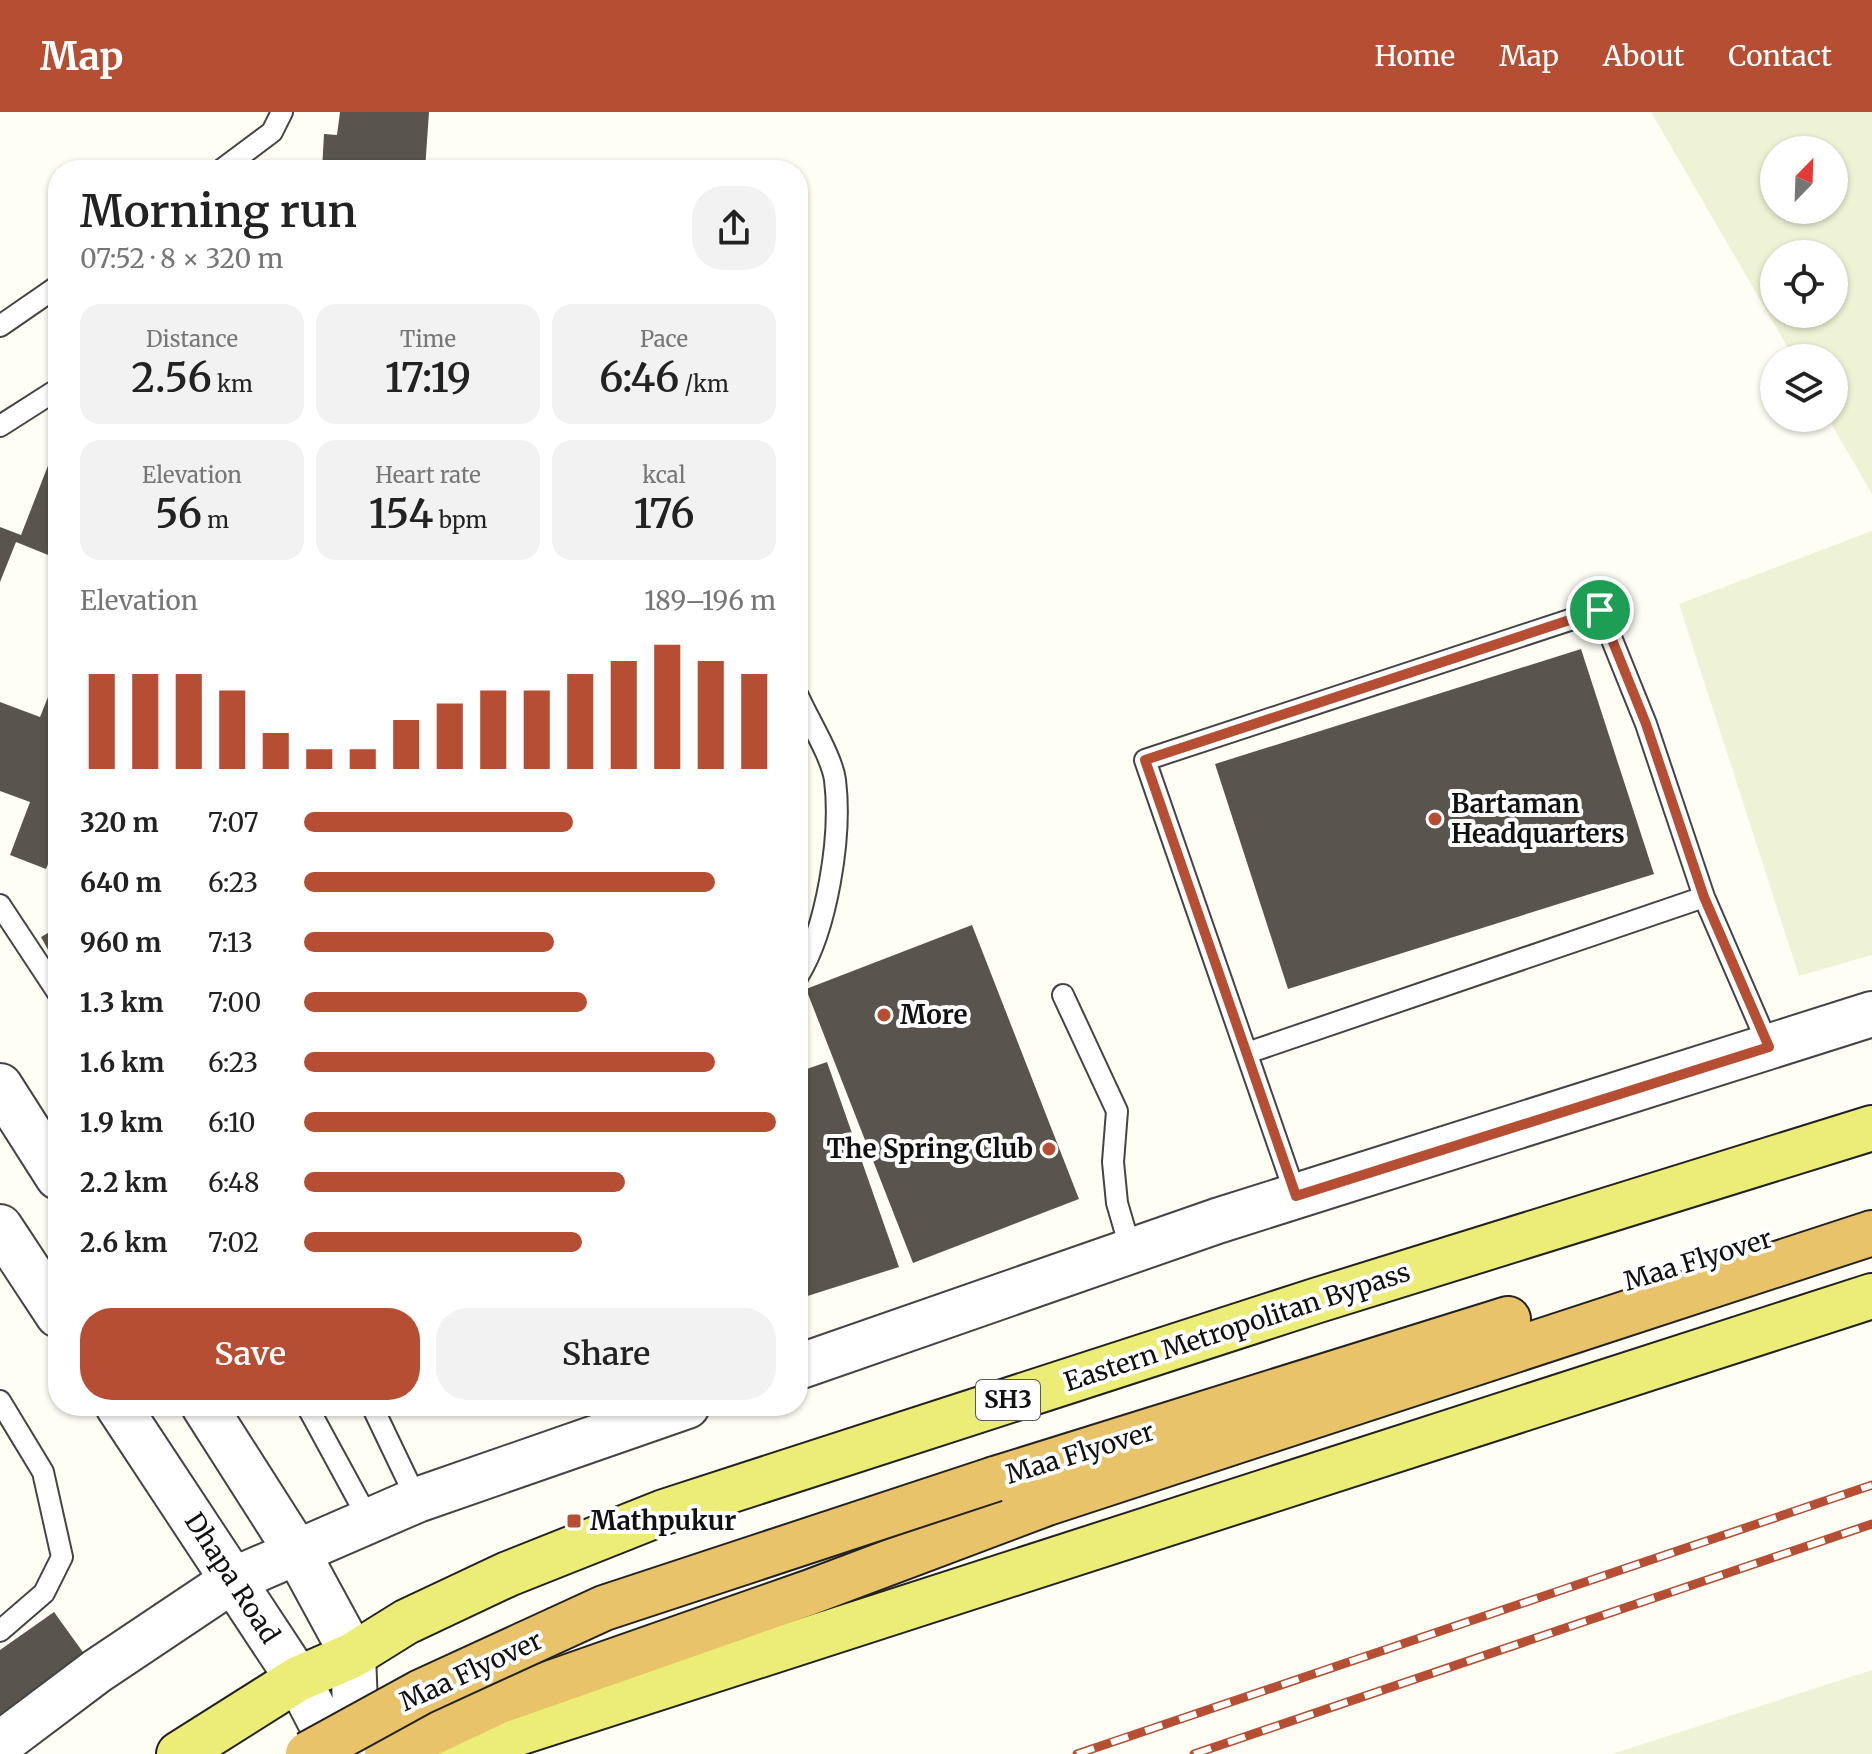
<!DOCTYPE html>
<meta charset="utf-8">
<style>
:root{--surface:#fff;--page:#f2f2f2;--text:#222;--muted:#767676;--accent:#b64e33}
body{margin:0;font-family:Merriweather,serif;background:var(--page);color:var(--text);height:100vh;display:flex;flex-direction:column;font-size:30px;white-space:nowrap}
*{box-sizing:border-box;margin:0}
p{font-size:26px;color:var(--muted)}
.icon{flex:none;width:44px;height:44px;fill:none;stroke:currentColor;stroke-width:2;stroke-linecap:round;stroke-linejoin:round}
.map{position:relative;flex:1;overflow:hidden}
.details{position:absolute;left:48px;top:48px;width:760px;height:1256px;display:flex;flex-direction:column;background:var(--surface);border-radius:32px;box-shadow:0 2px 6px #0004}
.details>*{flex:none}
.needle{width:52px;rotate:23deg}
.tools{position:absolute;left:1760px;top:24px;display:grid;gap:16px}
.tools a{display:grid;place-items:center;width:88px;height:88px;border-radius:50%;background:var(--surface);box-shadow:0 2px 6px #0004;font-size:40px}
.pin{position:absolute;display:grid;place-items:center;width:68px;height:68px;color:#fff;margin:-34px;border:4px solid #fff;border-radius:50%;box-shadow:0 2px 8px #0007}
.round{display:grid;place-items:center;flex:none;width:84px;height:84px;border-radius:32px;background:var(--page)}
.head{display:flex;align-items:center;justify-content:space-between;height:136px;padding:0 32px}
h1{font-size:44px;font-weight:600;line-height:60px}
.stats{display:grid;grid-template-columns:repeat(3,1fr);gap:12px;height:136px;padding:8px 32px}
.stats div{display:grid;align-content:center;border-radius:20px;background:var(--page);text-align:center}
.stats b{font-size:40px;font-weight:600}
.stats small{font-size:22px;font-weight:400}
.stats p{font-size:22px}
.chart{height:224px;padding:16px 32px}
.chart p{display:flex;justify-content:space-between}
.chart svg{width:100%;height:144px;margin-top:8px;stroke:var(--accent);stroke-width:6}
.primary-button{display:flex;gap:16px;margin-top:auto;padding:16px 32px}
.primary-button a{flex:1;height:92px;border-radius:32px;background:var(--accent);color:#fff;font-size:32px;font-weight:600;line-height:92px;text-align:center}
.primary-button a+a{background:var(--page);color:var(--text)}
ul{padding:0 32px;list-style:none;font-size:26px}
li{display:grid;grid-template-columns:128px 96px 1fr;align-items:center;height:60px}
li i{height:20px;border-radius:10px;background:var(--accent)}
header{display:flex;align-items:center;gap:48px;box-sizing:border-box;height:112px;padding:0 40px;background:var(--accent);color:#fff}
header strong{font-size:38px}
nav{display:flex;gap:44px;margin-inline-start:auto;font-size:28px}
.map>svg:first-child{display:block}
.farmland{fill:#eef3d6;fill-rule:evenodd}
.building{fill:#59554e}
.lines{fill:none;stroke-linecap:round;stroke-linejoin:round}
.service-casing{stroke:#444;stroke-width:24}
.tertiary-casing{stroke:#444;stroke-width:48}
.primary-casing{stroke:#222;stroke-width:48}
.motorway-casing{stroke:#222;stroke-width:48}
.service{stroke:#fff;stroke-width:20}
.tertiary{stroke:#fff;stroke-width:44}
.primary{stroke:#eced76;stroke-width:44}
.motorway{stroke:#e8c369;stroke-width:44}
.rail-casing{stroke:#b64e33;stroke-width:9}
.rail{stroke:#fff;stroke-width:6;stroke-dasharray:18;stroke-linecap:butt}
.motorway-bridge-casing{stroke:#222;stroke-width:48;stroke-linecap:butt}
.motorway-bridge{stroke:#e8c369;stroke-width:44}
.route-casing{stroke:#fff;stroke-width:16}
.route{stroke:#b64e33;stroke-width:10}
.poi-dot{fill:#b64e33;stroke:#fff;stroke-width:3}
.labels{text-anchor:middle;stroke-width:8;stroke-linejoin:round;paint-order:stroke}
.shield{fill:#fff;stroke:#585858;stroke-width:2}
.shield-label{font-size:24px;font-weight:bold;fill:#111}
.poi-label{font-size:26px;font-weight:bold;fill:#111;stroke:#fff;text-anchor:start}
.street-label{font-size:26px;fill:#111;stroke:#fff}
</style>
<header>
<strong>Map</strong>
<nav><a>Home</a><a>Map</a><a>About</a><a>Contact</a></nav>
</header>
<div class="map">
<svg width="1872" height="1642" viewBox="0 0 1872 1642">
<rect width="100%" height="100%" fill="#fefef5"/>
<path class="farmland" d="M1651 0H1872V382L1828 306H1834V246H1794ZM1774 38H1834V98H1774ZM1774 142H1834V202H1774Z
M1872 419V843L1799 864 1679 492Z
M1872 1558V1642H1612Z"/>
<path class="building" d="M340 0H429L425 58H322L324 22 337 23Z
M49 351 58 354V447L16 430 0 470V415L21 423Z
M1581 537 1654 762 1288 877 1215 652Z
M52 575 58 578V727L46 757 10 743 30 690 0 679V590L40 605Z
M972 813 1079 1087 913 1151 806 877Z
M58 815V856L41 825Z
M827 950 899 1155 798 1187V960Z
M54 1500 85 1543 0 1604V1538Z"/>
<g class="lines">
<g class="service-casing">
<path id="service" d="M221 58 272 20 282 0
M0 214 58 174
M0 314 58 277
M798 584C808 607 832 645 835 668 842 724 827 817 798 864
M0 793 58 881
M1063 883 1117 999 1113 1050 1117 1091 1131 1139
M1247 941 1704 785
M1296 1084 1145 648 1600 498 1646 612 1704 785 1769 935
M0 1289 43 1360 62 1445 44 1481 0 1519
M307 1294 369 1408
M372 1294 417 1388"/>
</g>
<g class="tertiary-casing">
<path id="tertiary" d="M0 974 58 1065
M0 1115 58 1203
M798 1255 1217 1109 1872 902
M118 1294 298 1567 337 1642
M204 1294 297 1440 353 1543 357 1642
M0 1632 97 1559 233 1468 417 1388 687 1294"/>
</g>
<g class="primary-casing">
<path id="primary" d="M179 1642 298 1567 353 1543 406 1510 508 1462 664 1400 1315 1189 1872 1016
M453 1642 1872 1184"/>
</g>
<g class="motorway-casing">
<path id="motorway" d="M995 1367 1508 1207
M387 1642 497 1590 808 1481 1047 1391 1872 1121"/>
</g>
<use href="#service" class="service"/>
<use href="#tertiary" class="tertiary"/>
<use href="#primary" class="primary"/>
<use href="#motorway" class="motorway"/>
<g class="rail-casing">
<path id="rail" d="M1077 1642 1872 1373
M1194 1642 1872 1412"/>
</g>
<use href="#rail" class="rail"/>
<g class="motorway-bridge-casing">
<path id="motorway-bridge" d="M308 1642 421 1580 604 1496 995 1367"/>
</g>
<use href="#motorway-bridge" class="motorway-bridge"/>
</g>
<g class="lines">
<g class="route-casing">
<path id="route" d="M1600 498 1646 612 1704 785 1769 935 1296 1084 1145 648Z"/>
</g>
<use href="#route" class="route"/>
</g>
<g class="poi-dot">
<circle cx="1435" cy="707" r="8"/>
<circle cx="884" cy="903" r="8"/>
<circle cx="1049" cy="1037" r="8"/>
<rect x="566" y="1401" width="16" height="16" rx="4"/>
</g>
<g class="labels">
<rect class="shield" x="976" y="1268" width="64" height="40" rx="6"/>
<g class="shield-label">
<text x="1008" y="1296">SH3</text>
</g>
<g class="poi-label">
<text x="1451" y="701">Bartaman<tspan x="1451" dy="30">Headquarters</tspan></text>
<text x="900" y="912">More</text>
<text x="1033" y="1046" text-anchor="end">The Spring Club</text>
<text x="590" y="1418">Mathpukur</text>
</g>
<g class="street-label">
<text transform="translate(1698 1148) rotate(-17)" y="9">Maa Flyover</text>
<text transform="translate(1237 1215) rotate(-18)" y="9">Eastern Metropolitan Bypass</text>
<text transform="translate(1080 1341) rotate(-17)" y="9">Maa Flyover</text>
<text transform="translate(232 1466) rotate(57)" y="9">Dhapa Road</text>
<text transform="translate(471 1559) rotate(-25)" y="9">Maa Flyover</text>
</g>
</g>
</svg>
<div class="tools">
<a><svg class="needle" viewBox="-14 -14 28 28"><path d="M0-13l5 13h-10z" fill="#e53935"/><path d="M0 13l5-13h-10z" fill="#767676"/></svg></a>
<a><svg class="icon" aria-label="locate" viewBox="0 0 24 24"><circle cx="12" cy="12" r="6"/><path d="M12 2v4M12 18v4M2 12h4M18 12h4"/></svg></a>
<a><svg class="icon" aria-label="layers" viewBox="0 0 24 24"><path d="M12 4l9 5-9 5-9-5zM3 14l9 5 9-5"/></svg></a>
</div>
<div class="pin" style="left:1600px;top:498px;background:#1e9e55"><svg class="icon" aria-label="arrive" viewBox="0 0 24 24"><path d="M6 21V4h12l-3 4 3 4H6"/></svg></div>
<section class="details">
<div class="head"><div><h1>Morning run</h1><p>07:52 · 8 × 320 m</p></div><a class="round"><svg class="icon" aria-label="share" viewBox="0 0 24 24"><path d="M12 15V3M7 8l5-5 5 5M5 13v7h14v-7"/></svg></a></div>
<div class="stats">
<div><p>Distance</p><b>2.56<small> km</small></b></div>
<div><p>Time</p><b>17:19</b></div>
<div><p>Pace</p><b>6:46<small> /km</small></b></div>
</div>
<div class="stats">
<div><p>Elevation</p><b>56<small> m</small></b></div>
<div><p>Heart rate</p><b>154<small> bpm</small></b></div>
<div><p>kcal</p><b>176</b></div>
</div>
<div class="chart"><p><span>Elevation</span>189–196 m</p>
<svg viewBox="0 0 160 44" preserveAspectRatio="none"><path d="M5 44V15M15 44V15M25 44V15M35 44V20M45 44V33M55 44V38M65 44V38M75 44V29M85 44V24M95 44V20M105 44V20M115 44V15M125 44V11M135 44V6M145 44V11M155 44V15"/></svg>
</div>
<ul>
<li><b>320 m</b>7:07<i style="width:57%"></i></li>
<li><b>640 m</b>6:23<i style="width:87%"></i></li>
<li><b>960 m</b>7:13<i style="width:53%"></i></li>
<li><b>1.3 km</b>7:00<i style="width:60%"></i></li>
<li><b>1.6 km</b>6:23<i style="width:87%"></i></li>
<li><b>1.9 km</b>6:10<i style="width:100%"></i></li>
<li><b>2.2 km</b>6:48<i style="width:68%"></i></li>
<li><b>2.6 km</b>7:02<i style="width:59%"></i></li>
</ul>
<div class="primary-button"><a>Save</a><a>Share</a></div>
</section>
</div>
